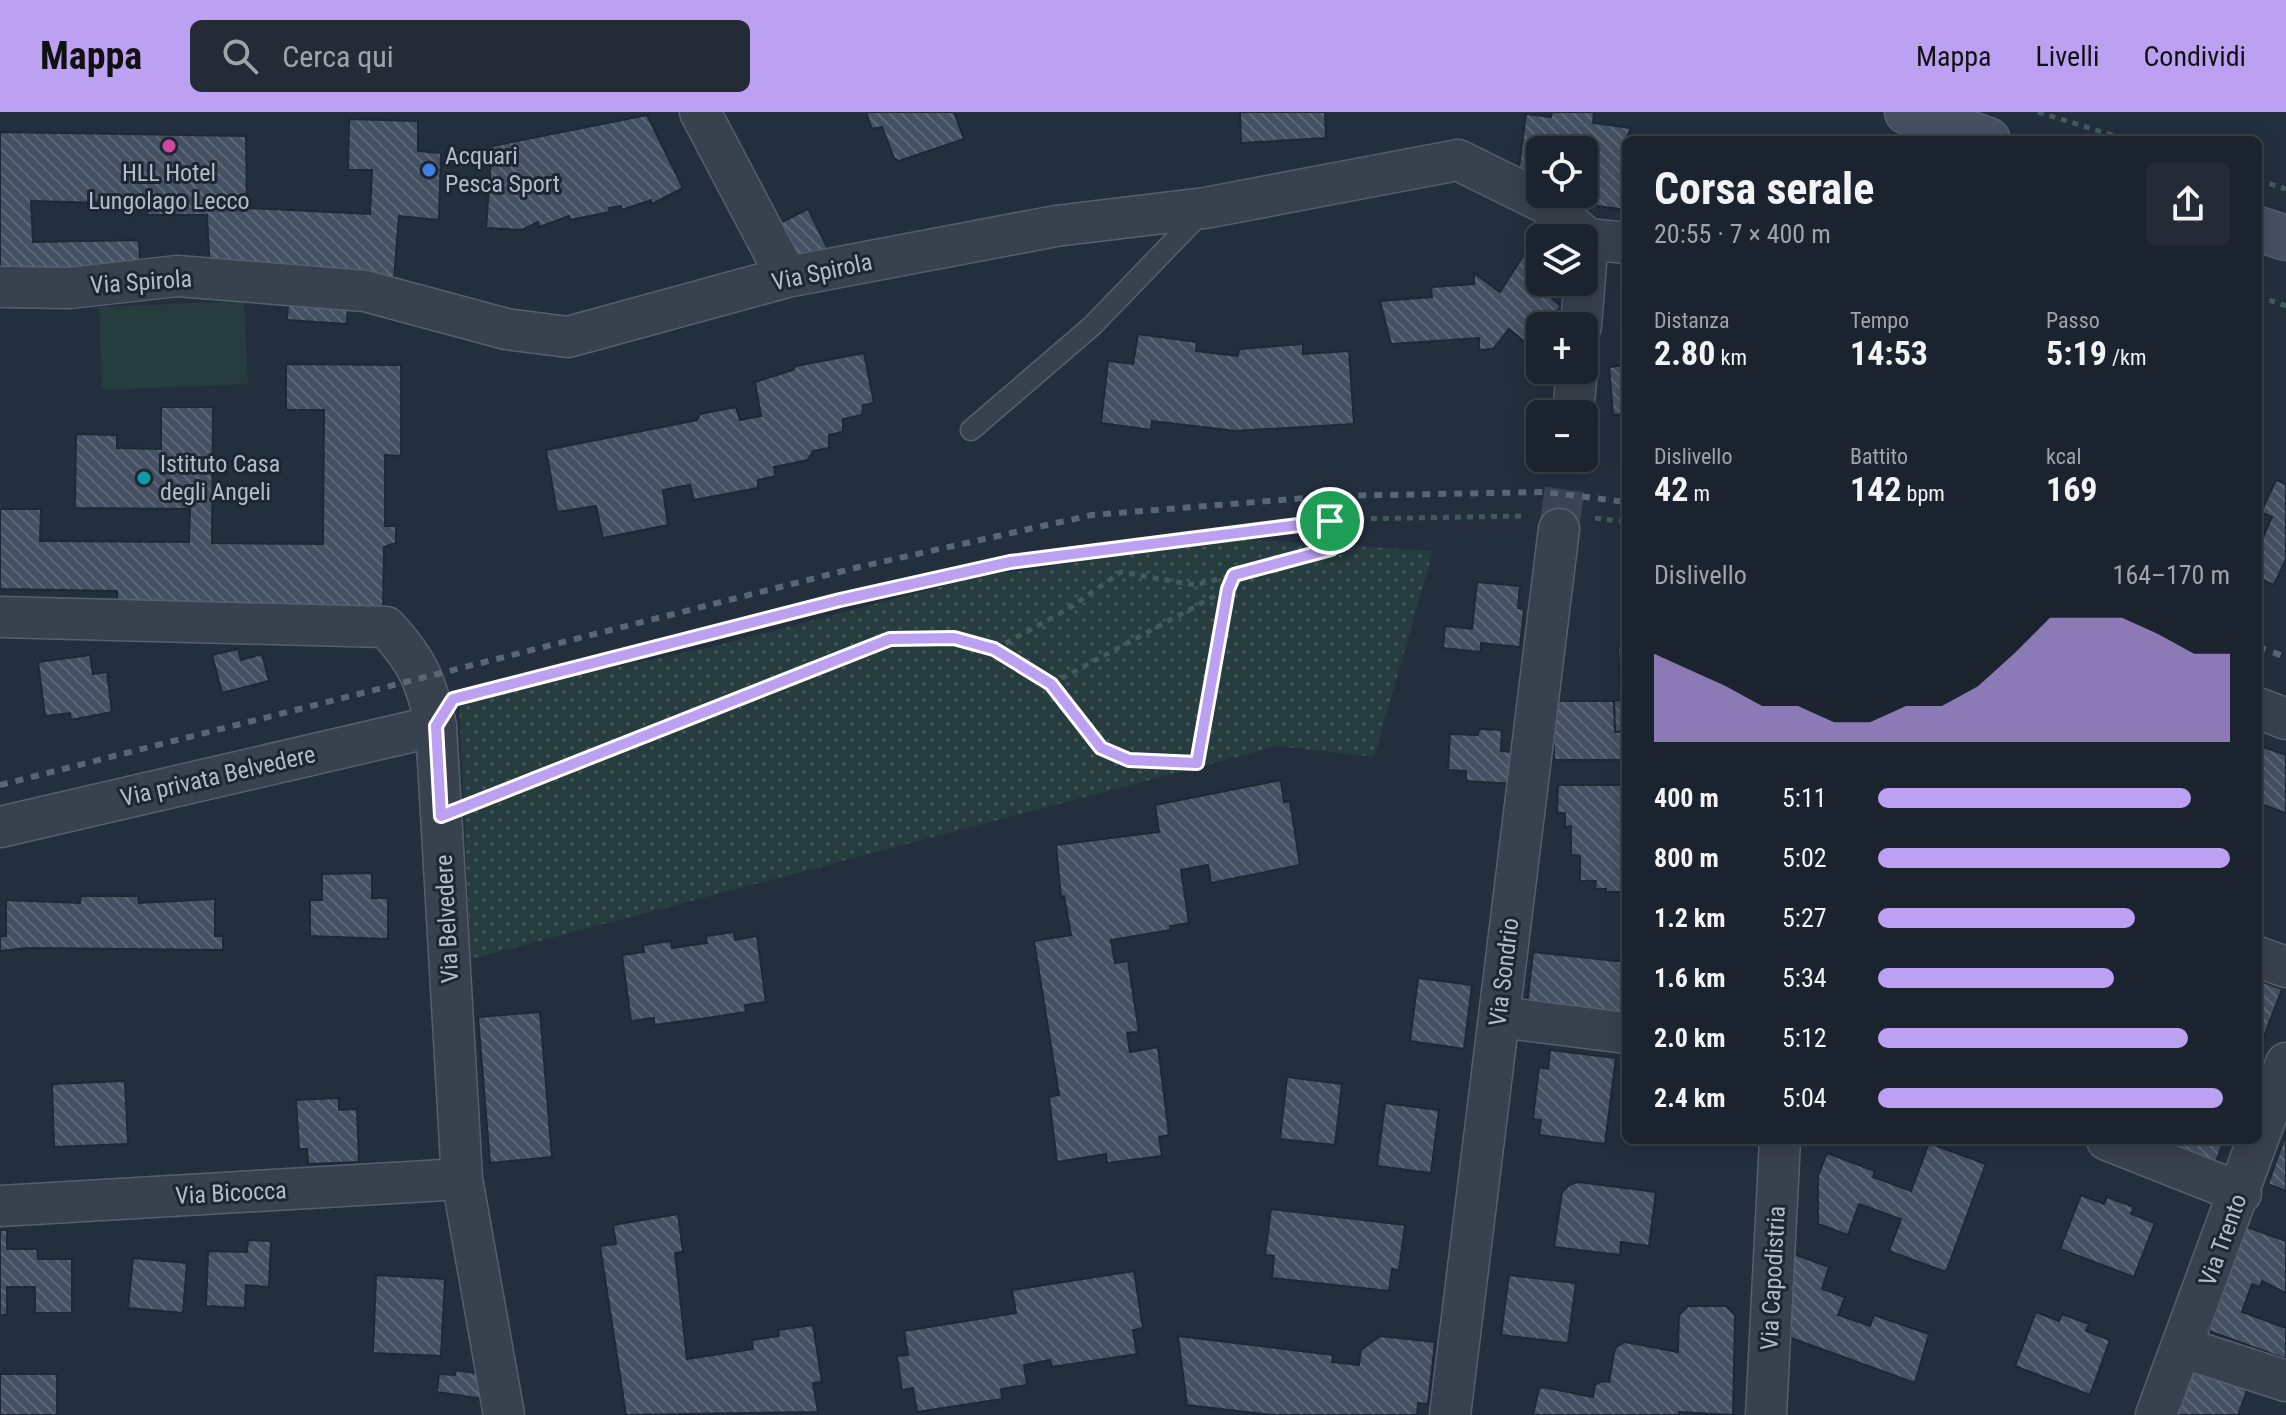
<!DOCTYPE html>
<html lang="it">
<meta charset="utf-8">
<style>
:root{--surface:#1b232e;--page:#242b36;--text:#f1f3f6;--muted:#a0a4aa;--line:#39404a;--accent:#bca0f2}
body{margin:0;font-family:"Roboto Condensed",sans-serif;background:var(--page);color:var(--text);height:100vh;display:flex;flex-direction:column;font-size:30px;white-space:nowrap}
*{box-sizing:border-box;margin:0}
p{font-size:26px;color:var(--muted)}
.icon{flex:none;width:44px;height:44px;fill:none;stroke:currentColor;stroke-width:2;stroke-linecap:round;stroke-linejoin:round}
.map{position:relative;flex:1;overflow:hidden}
.details{position:absolute;left:1622px;top:24px;width:640px;height:1008px;display:flex;flex-direction:column;background:var(--surface);border-radius:12px;box-shadow:0 4px 20px #0003,0 0 0 2px var(--line)}
.details>*{flex:none}
.tools{position:absolute;left:1526px;top:24px;display:grid;gap:16px}
.tools a{display:grid;place-items:center;width:72px;height:72px;border-radius:12px;background:var(--surface);box-shadow:0 4px 20px #0003,0 0 0 2px var(--line);font-size:40px}
.pin{position:absolute;display:grid;place-items:center;width:68px;height:68px;color:#fff;margin:-34px;border:4px solid #fff;border-radius:50%;box-shadow:0 2px 8px #0007}
.round{display:grid;place-items:center;flex:none;width:84px;height:84px;border-radius:12px;background:var(--page)}
.summary{display:flex;align-items:center;justify-content:space-between;height:136px;padding:0 32px}
h1{font-size:44px;font-weight:700;line-height:60px}
.figures{display:grid;grid-template-columns:repeat(3,1fr);gap:12px;height:136px;padding:8px 32px}
.figures div{display:grid;align-content:center}
.figures b{font-size:34px;font-weight:700}
.figures small{font-size:22px;font-weight:400}
.figures p{font-size:22px}
.chart{height:224px;padding:16px 32px}
.chart p{display:flex;justify-content:space-between}
.chart svg{width:100%;height:144px;margin-top:8px;fill:var(--accent);opacity:.7}
ul{padding:0 32px;list-style:none;font-size:26px}
li{display:grid;grid-template-columns:128px 96px 1fr;align-items:center;height:60px}
li i{height:20px;border-radius:10px;background:var(--accent)}
header{display:flex;align-items:center;gap:48px;box-sizing:border-box;height:112px;padding:0 40px;background:var(--accent);color:#111}
header strong{font-size:38px}
nav{display:flex;gap:44px;margin-inline-start:auto;font-size:28px}
.search{width:560px;height:72px;background:var(--page);display:flex;align-items:center;gap:20px;box-sizing:border-box;padding:0 28px;border-radius:12px;color:var(--muted);font-size:30px}
.map>svg:first-child{display:block}
.park{fill:url(#park-dots)}
.pitch{fill:#263c3f}
.building{fill:url(#building-back-hatch);stroke:#1f2835;stroke-width:2}
.lines{fill:none;stroke-linecap:round;stroke-linejoin:round}
.street-tunnel{stroke:#3a4453;stroke-width:40;stroke-dasharray:40 20;stroke-linecap:butt}
.lane-casing{stroke:#565f6c;stroke-width:23}
.street-casing{stroke:#565f6c;stroke-width:43}
.secondary-casing{stroke:#565f6c;stroke-width:47}
.path{stroke:#44595c;stroke-width:5;stroke-dasharray:6 6;stroke-linecap:butt}
.lane{stroke:#38414e;stroke-width:20}
.street{stroke:#38414e;stroke-width:40}
.secondary{stroke:#465061;stroke-width:44}
.rail{stroke:#5a6575;stroke-width:6;stroke-dasharray:8 8;stroke-linecap:butt}
.route-casing{stroke:#fff;stroke-width:16}
.route{stroke:#bca0f2;stroke-width:10}
.hotel-dot{fill:#d1479c;stroke:#1d2633;stroke-width:3}
.shop-dot{fill:#3f7fe0;stroke:#1d2633;stroke-width:3}
.culture-dot{fill:#0f9aa8;stroke:#1d2633;stroke-width:3}
.labels{text-anchor:middle;stroke-width:6;stroke-linejoin:round;paint-order:stroke}
.poi-label{font-size:24px;fill:#b4bcc9;stroke:#1d2633;text-anchor:start}
.street-label{font-size:24px;fill:#b4bcc9;stroke:#1d2633}
</style>
<header>
<strong>Mappa</strong>
<div class="search"><svg class="icon" aria-label="search" viewBox="0 0 24 24"><circle cx="10" cy="10" r="6"/><path d="M15 15l6 6"/></svg>Cerca qui</div>
<nav><a>Mappa</a><a>Livelli</a><a>Condividi</a></nav>
</header>
<div class="map">
<svg width="2286" height="1303" viewBox="0 0 2286 1303">
<defs>
<pattern id="park-dots" width="8" height="8" patternUnits="userSpaceOnUse" patternTransform="scale(2)"><rect width="8" height="8" fill="#263c3f"/><path d="M2 2h.1M6 6h.1" fill="none" stroke="#435659" stroke-width="1.8" stroke-linecap="round"/></pattern>
<pattern id="building-back-hatch" width="6" height="6" patternUnits="userSpaceOnUse" patternTransform="scale(2)"><rect width="6" height="6" fill="#455162"/><path d="M-1 5l2 2M0 0l6 6M5-1l2 2" fill="none" stroke="#5d6877"/></pattern>
</defs>
<rect width="100%" height="100%" fill="#242f3e"/>
<path class="park" d="M1236 427 1433 439 1374 645 1278 634 471 847 459 588 711 535 978 465Z"/>
<path class="pitch" d="M244 189 248 272 102 278 99 195Z"/>
<path class="building" d="M866 0H954L964 27 899 49 894 46 882 15 872 17Z
M1240 0H1325L1326 26 1241 31Z
M1552 0H1594L1593 11 1631 16 1626 28V98L1576 91 1577 82H1584V38H1540V65L1518 62 1526 2 1551 5Z
M647 3 683 76 652 92 651 88 622 98 621 94 609 96 610 100 570 108 569 104 539 115 538 110 522 118 486 116 492 34Z
M349 7 418 9V39L441 41 439 108 399 104 393 180 210 162 207 103H148L147 92 31 89 33 130 139 128 141 166 0 172V20L246 24 247 96 370 102 372 58H348Z
M808 97 828 137 793 143 778 112Z
M1528 136 1540 146V170H1549L1542 178 1561 194 1548 211 1552 214H1540V242L1509 217 1493 237 1479 238V226L1391 232 1380 189 1432 185 1431 175 1474 172V161L1500 180Z
M289 177 348 184 347 212 287 208Z
M1138 222 1197 230 1196 239 1238 244 1239 237 1303 232V242L1349 239 1354 312 1236 319 1152 309 1151 318 1101 311 1108 249 1133 252Z
M864 241 874 291 863 293 862 303 843 307V320L829 323V336L813 339 808 348 774 355 776 364 758 368V376L694 388 690 373 663 378 668 413 603 426 596 394 557 400 546 338 697 308 700 302 736 295 740 308 761 304 755 270 793 258 796 254Z
M286 252 401 253V344L385 343V414H396V431L384 435 383 498 117 496V479L0 477V397H41L40 429 189 430 190 397 75 396 76 322 117 323V336L161 337V295H213L212 431 323 432 324 298H286Z
M1626 253V302L1613 303 1609 255Z
M2276 368 2286 372V447L2274 473 2258 466V436L2272 405 2261 400Z
M1477 470 1520 474 1518 496 1524 497 1520 535 1481 531V540L1443 536 1445 514 1472 517Z
M1618 534H1626V619L1615 620 1614 589 1621 588Z
M238 537 241 548 262 542 269 569 222 581 212 543Z
M90 543 93 562 107 560 112 600 71 608 70 601 45 604 38 550Z
M1553 589H1614L1615 620 1626 619V648H1554Z
M1479 617 1502 618 1501 639 1517 640 1515 672 1466 669V659L1448 658 1450 622 1478 623Z
M2258 633 2286 643V701L2258 691Z
M1281 668 1284 690 1290 689 1300 753 1211 771 1208 753 1181 758 1189 811 1170 814 1171 818 1111 828 1115 851 1128 849 1139 920 1127 921 1130 940 1158 935 1169 1023 1159 1025 1162 1044 1107 1051 1106 1042 1057 1050 1049 985 1059 983 1034 829 1071 823 1064 784 1061 785 1056 733 1159 720 1155 693Z
M1558 673H1621L1626 780H1606V777H1595L1596 769H1580V744L1571 743V714L1565 715V701H1557Z
M372 761V786H388V827L310 824V788H322V762Z
M81 784H138L139 791 215 787V824H223V838L27 836 0 839V824H6V788L80 791Z
M734 820 735 828 757 824 766 890 745 893 746 900 707 906 654 913V906L631 909 622 843 644 840 643 833 671 829 672 836 707 831 706 824Z
M1533 840 1626 850V915L1526 903Z
M1418 866 1472 873 1464 937 1410 929Z
M2258 868 2282 877 2258 940Z
M540 900 552 1045 490 1051 478 905Z
M1550 938 1616 946 1605 1032 1539 1023 1541 1008 1533 1007 1539 955 1548 957Z
M1287 965 1342 972 1335 1033 1280 1027Z
M125 969 128 1032 54 1035 52 972Z
M339 986V998L357 997 359 1050 308 1052 307 1037H299L296 988Z
M1385 991 1439 998 1431 1061 1377 1054Z
M2286 1022V1079L2268 1072Z
M2149 1028H2224L2215 1053Z
M1929 1031 1986 1052 1946 1160 1889 1139 1901 1107 1859 1092 1848 1123 1818 1112V1064L1827 1041 1875 1059 1873 1065 1911 1079Z
M1578 1070 1656 1080 1649 1134 1621 1130 1620 1143 1554 1135 1562 1080 1569 1073Z
M2081 1083 2104 1092 2107 1085 2134 1095 2131 1102 2155 1111 2134 1165 2060 1137Z
M1271 1097 1405 1113 1399 1158 1392 1157 1389 1179 1272 1166 1274 1144 1265 1143Z
M678 1102 683 1140 675 1141 687 1247 753 1237 752 1228 779 1224 778 1218 813 1213 822 1270 813 1271 818 1300 626 1303 600 1134 616 1132 613 1113Z
M2247 1115 2286 1129V1181L2262 1169 2260 1175 2252 1172 2242 1200 2286 1216V1247L2209 1219Z
M0 1118H7V1137H37L38 1147H72V1201H35V1175H7V1203H0Z
M248 1128 271 1129 269 1175 246 1173 245 1196 206 1194 208 1139 247 1140Z
M1791 1141 1829 1155 1822 1177 1845 1185 1838 1203 1870 1214 1874 1203 1929 1222 1915 1271 1791 1226Z
M133 1146 187 1151 183 1201 128 1196Z
M1134 1159 1143 1216 1133 1218 1137 1242 1052 1255 1050 1248 1024 1253 1027 1273 1001 1277 1002 1287 917 1300 913 1276 902 1278 897 1244 908 1243 904 1219 1016 1201 1012 1178Z
M376 1163 445 1167 441 1244 373 1241Z
M1509 1163 1576 1171 1568 1231 1501 1223Z
M1688 1194H1726L1735 1203 1733 1303 1679 1300V1303H1533L1539 1277 1543 1275 1593 1285 1595 1273 1602 1269 1609 1270 1615 1236 1625 1230 1678 1240 1679 1203Z
M2036 1200 2059 1209 2062 1202 2089 1212 2086 1219 2110 1228 2090 1283 2015 1254Z
M1178 1224 1333 1243 1332 1250 1359 1253 1361 1238 1380 1224 1435 1230 1428 1292 1418 1291 1417 1303H1272L1187 1293Z
M2194 1256 2248 1276 2238 1303H2177Z
M456 1258 486 1263 490 1288 437 1280 439 1262 455 1263Z
M0 1262H57V1303H0Z"/>
<g class="lines">
<path class="street-tunnel" d="M1559 417 1569 346"/>
<g class="lane-casing">
<path id="lane" d="M971 318 1092 214 1203 99"/>
</g>
<g class="street-casing">
<path id="street" d="M700 0 787 165
M0 175 70 176 177 164 365 179 506 217 568 225 787 165 1056 114 1205 96 1458 48 1547 92 1588 127 1626 131
M1581 214 1588 127
M1573 302 1577 258
M0 505 386 515C418 549 426 570 436 614L462 1067 504 1303
M2258 596 2286 607
M0 715 436 614
M2258 845 2286 855
M1499 905 1626 921
M2107 1028 2241 1081
M0 1094 462 1067
M2184 1236 2286 1269
M1450 1303 1559 417
M1766 1303 1780 1028
M2156 1303 2286 951"/>
</g>
<g class="secondary-casing">
<path id="secondary" d="M1907 0 1988 28
M2258 117 2286 126"/>
</g>
<path class="path" d="M2038 0 2128 28
M2258 68 2286 77
M2258 184 2286 194
M1595 406 1626 410
M995 537 1068 497 1121 460 1195 473 1331 437 1330 409
M1051 572 1228 477 1234 464
M466 584 840 488 1010 450 1346 407 1525 404
M476 693 890 527 954 526 994 537 1051 572 1101 636 1129 648 1197 651 1228 477"/>
<use href="#lane" class="lane"/>
<use href="#street" class="street"/>
<use href="#secondary" class="secondary"/>
<path class="rail" d="M2258 535 2286 545
M0 673 859 455 1092 403 1332 384 1545 380 1626 390"/>
</g>
<g class="lines">
<g class="route-casing">
<path id="route" d="M1330 409 1331 437 1234 463 1228 477 1197 651 1129 648 1101 636 1051 572 994 537 954 526 890 527 441 704 436 614 453 587 840 488 1010 450Z"/>
</g>
<use href="#route" class="route"/>
</g>
<circle class="hotel-dot" cx="169" cy="34" r="8"/>
<circle class="shop-dot" cx="429" cy="58" r="8"/>
<circle class="culture-dot" cx="144" cy="366" r="8"/>
<g class="labels">
<g class="poi-label">
<text x="445" y="52">Acquari<tspan x="445" dy="28">Pesca Sport</tspan></text>
<text x="169" y="69" text-anchor="middle">HLL Hotel<tspan x="169" dy="28">Lungolago Lecco</tspan></text>
<text x="160" y="360">Istituto Casa<tspan x="160" dy="28">degli Angeli</tspan></text>
</g>
<g class="street-label">
<text transform="translate(822 160) rotate(-12)" y="8">Via Spirola</text>
<text transform="translate(141 170) rotate(-4)" y="8">Via Spirola</text>
<text transform="translate(218 664) rotate(-13)" y="8">Via privata Belvedere</text>
<text transform="translate(447 807) rotate(-93)" y="8">Via Belvedere</text>
<text transform="translate(1504 860) rotate(-83)" y="8">Via Sondrio</text>
<text transform="translate(231 1081) rotate(-3)" y="8">Via Bicocca</text>
<text transform="translate(2223 1128) rotate(-70)" y="8">Via Trento</text>
<text transform="translate(1773 1166) rotate(-87)" y="8">Via Capodistria</text>
</g>
</g>
</svg>
<div class="tools">
<a><svg class="icon" aria-label="locate" viewBox="0 0 24 24"><circle cx="12" cy="12" r="6"/><path d="M12 2v4M12 18v4M2 12h4M18 12h4"/></svg></a>
<a><svg class="icon" aria-label="layers" viewBox="0 0 24 24"><path d="M12 4l9 5-9 5-9-5zM3 14l9 5 9-5"/></svg></a>
<a>+</a>
<a>−</a>
</div>
<div class="pin" style="left:1330px;top:409px;background:#1e9e55"><svg class="icon" aria-label="arrive" viewBox="0 0 24 24"><path d="M6 21V4h12l-3 4 3 4H6"/></svg></div>
<section class="details">
<div class="summary"><div><h1>Corsa serale</h1><p>20:55 · 7 × 400 m</p></div><a class="round"><svg class="icon" aria-label="share" viewBox="0 0 24 24"><path d="M12 15V3M7 8l5-5 5 5M5 13v7h14v-7"/></svg></a></div>
<div class="figures">
<div><p>Distanza</p><b>2.80<small> km</small></b></div>
<div><p>Tempo</p><b>14:53</b></div>
<div><p>Passo</p><b>5:19<small> /km</small></b></div>
</div>
<div class="figures">
<div><p>Dislivello</p><b>42<small> m</small></b></div>
<div><p>Battito</p><b>142<small> bpm</small></b></div>
<div><p>kcal</p><b>169</b></div>
</div>
<div class="chart"><p><span>Dislivello</span>164–170 m</p>
<svg viewBox="0 0 160 44" preserveAspectRatio="none"><path d="M0 44V17L10 22L20 27L30 33L40 33L50 38L60 38L70 33L80 33L90 27L100 17L110 6L120 6L130 6L140 11L150 17L160 17V44z"/></svg>
</div>
<ul>
<li><b>400 m</b>5:11<i style="width:89%"></i></li>
<li><b>800 m</b>5:02<i style="width:100%"></i></li>
<li><b>1.2 km</b>5:27<i style="width:73%"></i></li>
<li><b>1.6 km</b>5:34<i style="width:67%"></i></li>
<li><b>2.0 km</b>5:12<i style="width:88%"></i></li>
<li><b>2.4 km</b>5:04<i style="width:98%"></i></li>
</ul>
</section>
</div>
